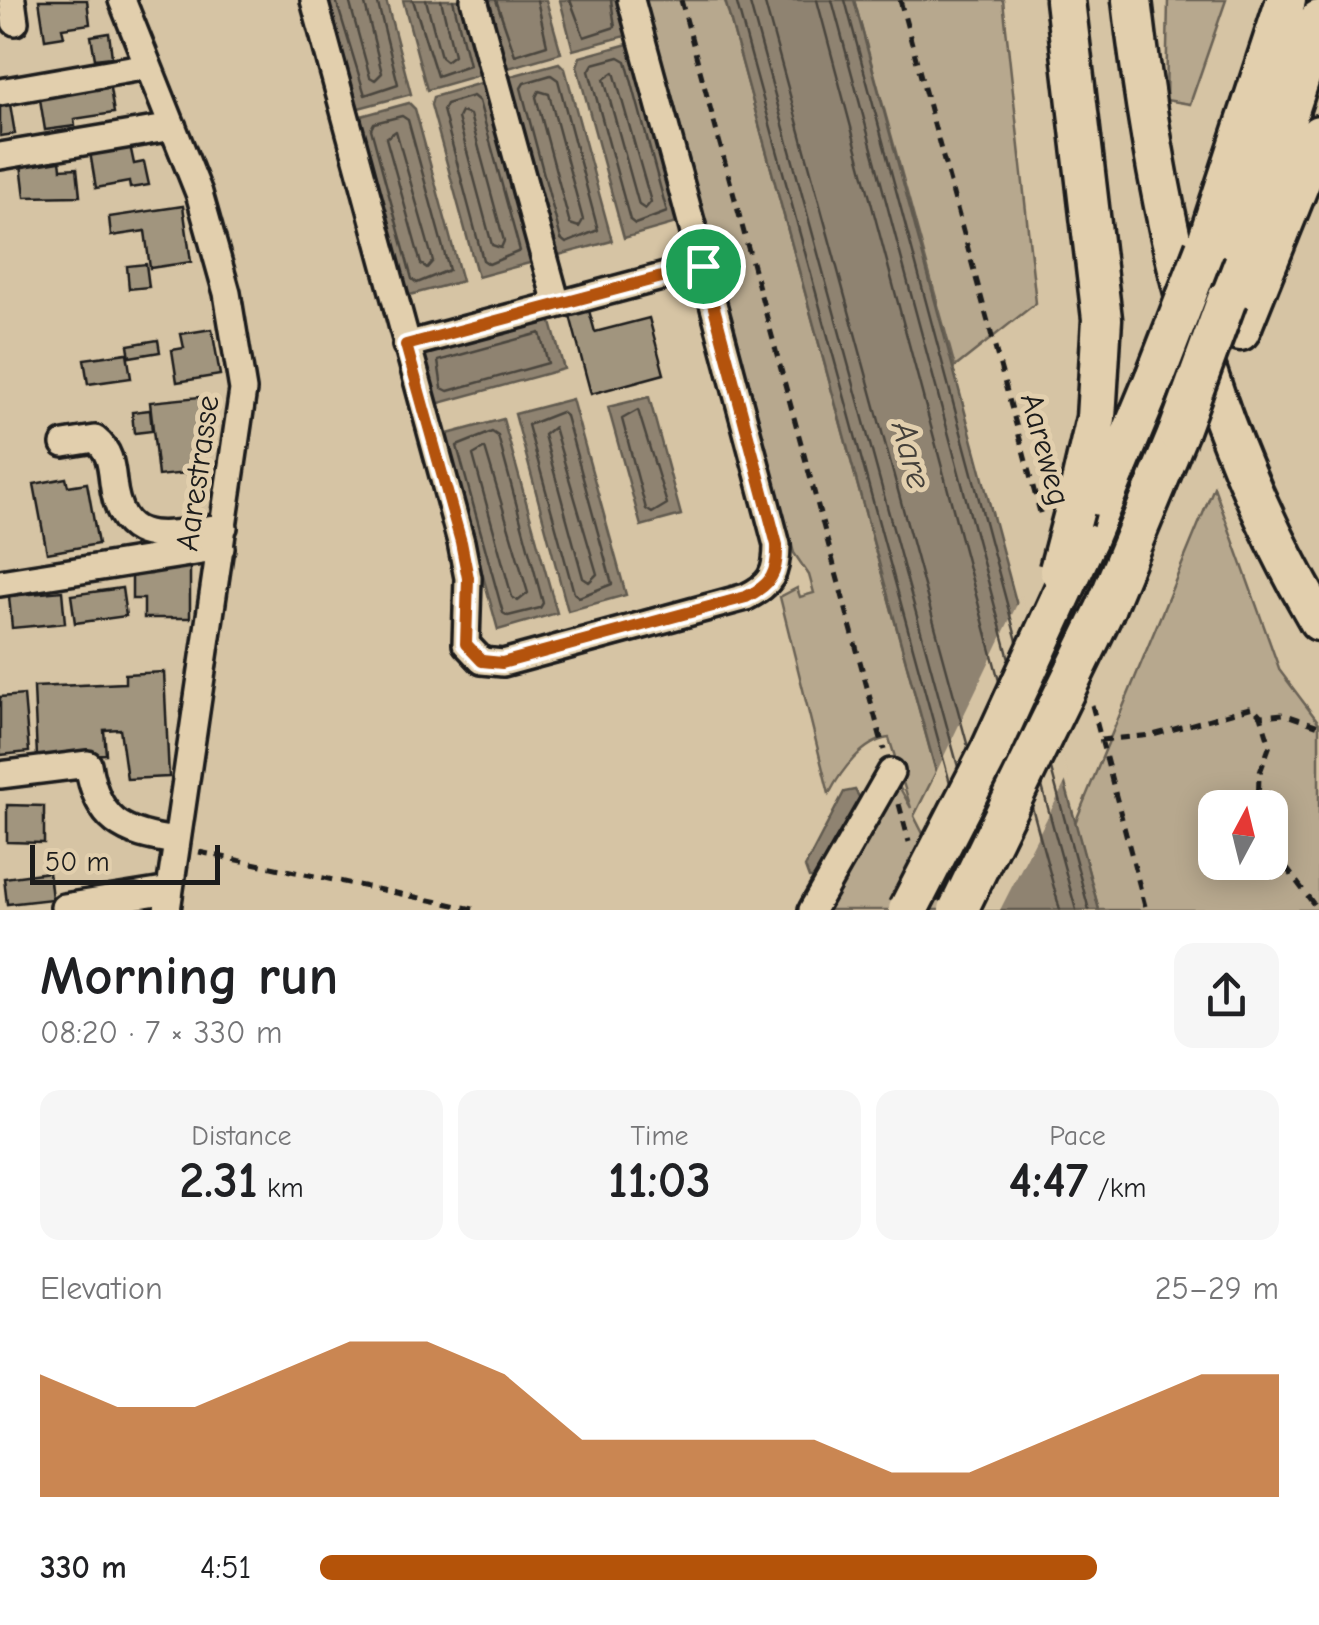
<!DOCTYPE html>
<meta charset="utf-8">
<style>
:root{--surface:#fff;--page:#f6f6f6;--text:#202124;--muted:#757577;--accent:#b45309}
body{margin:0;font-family:"Comic Neue",sans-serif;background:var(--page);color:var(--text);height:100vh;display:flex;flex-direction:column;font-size:38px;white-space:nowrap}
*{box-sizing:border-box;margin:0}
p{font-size:32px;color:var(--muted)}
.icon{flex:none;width:55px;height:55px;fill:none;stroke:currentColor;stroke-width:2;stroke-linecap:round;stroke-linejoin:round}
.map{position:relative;height:910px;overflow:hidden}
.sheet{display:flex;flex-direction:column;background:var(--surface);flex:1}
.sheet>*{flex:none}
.needle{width:65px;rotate:7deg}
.tools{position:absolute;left:1198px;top:790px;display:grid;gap:20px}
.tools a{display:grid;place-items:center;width:90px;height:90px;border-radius:20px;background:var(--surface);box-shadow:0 5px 25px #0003;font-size:50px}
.scale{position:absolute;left:30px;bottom:25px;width:190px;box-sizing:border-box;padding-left:10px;border:5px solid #1c1c1c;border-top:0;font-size:28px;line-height:35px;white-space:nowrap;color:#1c1c1c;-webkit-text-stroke:8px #e2cfad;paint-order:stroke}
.pin{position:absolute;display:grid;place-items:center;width:85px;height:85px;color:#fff;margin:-42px;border:5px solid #fff;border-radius:50%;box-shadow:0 2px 10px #0007}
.round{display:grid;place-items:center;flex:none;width:105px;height:105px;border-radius:20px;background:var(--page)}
.overview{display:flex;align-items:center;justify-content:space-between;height:170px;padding:0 40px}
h1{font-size:55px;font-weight:700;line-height:75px}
.metrics{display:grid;grid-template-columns:repeat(3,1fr);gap:15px;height:170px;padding:10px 40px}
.metrics div{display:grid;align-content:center;border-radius:20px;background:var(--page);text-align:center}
.metrics b{font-size:50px;font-weight:700}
.metrics small{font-size:28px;font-weight:400}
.metrics p{font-size:28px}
.chart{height:280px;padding:20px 40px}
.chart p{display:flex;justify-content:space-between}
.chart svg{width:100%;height:180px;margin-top:10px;fill:var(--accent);opacity:.7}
ul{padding:0 40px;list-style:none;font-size:32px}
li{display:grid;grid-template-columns:160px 120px 1fr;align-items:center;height:75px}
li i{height:25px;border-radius:12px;background:var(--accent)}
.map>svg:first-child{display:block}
.green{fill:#b7a88e;stroke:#6a6255;stroke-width:2.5;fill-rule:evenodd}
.water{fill:#8f8371;stroke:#615a4f;stroke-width:2.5}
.pier{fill:#d6c4a4}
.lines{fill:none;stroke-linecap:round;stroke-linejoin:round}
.shore{stroke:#4a453e;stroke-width:2.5}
.building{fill:#a1957e;stroke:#1c1c1c;stroke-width:2.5}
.minor-casing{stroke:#1c1c1c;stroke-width:32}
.highway-casing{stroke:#1c1c1c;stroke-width:45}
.path{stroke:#1c1c1c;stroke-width:5;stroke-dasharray:10 8;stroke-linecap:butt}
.minor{stroke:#e2cfad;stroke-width:25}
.highway{stroke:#e2cfad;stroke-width:38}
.highway-bridge-casing{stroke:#1c1c1c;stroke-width:45;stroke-linecap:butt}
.highway-bridge{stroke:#e2cfad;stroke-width:38}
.route-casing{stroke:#fff;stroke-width:20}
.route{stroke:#b45309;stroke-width:12}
.labels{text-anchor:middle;stroke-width:10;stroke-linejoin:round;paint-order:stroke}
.street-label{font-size:32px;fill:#1c1c1c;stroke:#e2cfad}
.water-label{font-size:35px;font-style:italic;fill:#44403a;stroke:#e2cfad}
</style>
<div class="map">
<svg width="1319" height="910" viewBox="0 0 1319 910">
<rect width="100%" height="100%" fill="#d6c4a4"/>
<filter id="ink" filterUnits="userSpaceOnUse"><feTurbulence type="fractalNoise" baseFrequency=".01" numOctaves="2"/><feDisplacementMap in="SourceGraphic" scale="20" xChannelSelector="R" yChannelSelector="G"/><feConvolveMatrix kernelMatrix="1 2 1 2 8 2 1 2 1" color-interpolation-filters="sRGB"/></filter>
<g filter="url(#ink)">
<path class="green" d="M644 0H725L936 772 914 816 962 910H812L891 772 911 808 889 738C863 741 841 771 829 794L780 597 797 588 800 597 814 593 809 575 794 553Z
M854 0H1003L1036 303 955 367Z
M1168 0H1226L1190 104 1166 100Z
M1214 487 1280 671 1319 723V910H1099L1075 823ZM1215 808H1270V862H1215Z"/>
<path class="water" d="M339 0H386L411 94 355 109 326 3Z
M403 0H462L483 74 427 90Z
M486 0H546L561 53 505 69Z
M560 0H620L629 35 573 50Z
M725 0H854L1099 910H974Z
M628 44 633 50 680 222 624 238 577 66 580 57Z
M559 63 565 69 612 241 555 256 509 84 511 76Z
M481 83 487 90 533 262 478 277 431 105 433 97Z
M409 103 415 109 462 281 406 296 359 124 361 116Z
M550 319 564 369 436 404 422 355Z
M649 397 681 515 641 526 608 407Z
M572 399 626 595 568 611 515 414Z
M503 419 557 613 498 630 444 435Z
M855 790 863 803 824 877 809 878 805 867 844 792Z"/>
<path class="pier" d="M1021 596 1068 777 1000 910H969L933 779Z"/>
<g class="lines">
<path class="shore" d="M336 0 365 95 398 84 377 0
M349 0 370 77 375 80 382 73 364 0
M413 0 437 76 469 65 453 0
M426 0 441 57 446 61 454 55 441 0
M496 0 515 55 547 45 537 0
M570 0 584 37 615 27 611 0
M736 0 950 783
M749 0 958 767
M764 0 968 747
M817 0 999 681
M832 0 1009 659
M845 0 1017 641
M619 57 626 61 667 212 635 224 630 220 589 71 593 64Z
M614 72 651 202 645 209 639 205 604 79Z
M551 75 558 80 598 230 566 243 561 239 521 88 524 83Z
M539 91 549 94 583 220 579 227 570 224 536 97Z
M473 96 479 101 520 251 489 264 483 260 443 110 446 104Z
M461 112 470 115 504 241 501 248 492 245 458 118Z
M402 116 408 120 449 270 417 283 412 279 371 129 374 123Z
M396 131 433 261 427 268 421 264 386 138Z
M540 333 548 363 448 391 442 388 438 361Z
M638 410 667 504 652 513 646 509 622 419Z
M561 412 566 416 612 584 579 597 574 593 528 425Z
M554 427 597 574 589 582 583 578 544 435Z
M492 432 498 436 543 603 540 608 508 616 503 613 457 446Z
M485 448 528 593 518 601 512 597 473 455Z
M1051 769 1089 910
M1042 786 1076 910
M1032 807 1060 910"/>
</g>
<path class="building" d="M39 0H87L90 24 62 28 64 36 45 39Z
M109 33 112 57 95 59 91 36Z
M109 82 114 113 74 119 75 126 45 130 39 93Z
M9 98 15 134 0 136V100Z
M130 145 134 164 144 162 149 185 130 188 129 182 96 188 90 152Z
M60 160 61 169 77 168 80 196 25 197 21 164Z
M183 206 191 262 150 268 145 231 111 236 109 217Z
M146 264 149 287 129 289 127 266Z
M588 307 595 332 649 318 664 374 591 394 569 312Z
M212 329 220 375 177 382 172 350 184 348 181 334Z
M158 340 160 352 130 357 128 345Z
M127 353 131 378 88 384 84 359Z
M199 397 207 471 158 476 150 402Z
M150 410 152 431 134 433 132 412Z
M66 478 68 486 87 483 98 544 47 553 34 484Z
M151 561H190V618H144V599H132V574H151Z
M122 588 126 616 75 623 71 595Z
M62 591 65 623 12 628 9 596Z
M164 672 169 777 127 779 120 729 104 730 106 754 37 757 34 687 125 683V674Z
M24 695 29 752 0 755V697Z
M7 805 44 806V843L7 842Z
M49 872 52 899 7 904 4 878Z"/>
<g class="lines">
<g class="minor-casing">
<path id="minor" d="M12 0 15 22
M122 0 199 193 227 293 243 390 167 910
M314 0 461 542 468 578 466 644 482 661 503 663 746 597C771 585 777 573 777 545L703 266 406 345
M474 0 557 304
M631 0 703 266
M0 92 148 66
M0 156 173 127
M64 444 95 439C110 451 111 464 113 482 121 554 170 533 224 527
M0 583 221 548
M0 775 88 764C97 821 122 834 177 841
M64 907 170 890
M812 910 891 772"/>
</g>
<g class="highway-casing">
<path id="highway" d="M1065 0 1102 319 1096 418 1075 509
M1132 0C1158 225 1203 424 1319 621
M1205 248 1286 0
M1227 299 1319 20
M1240 331 1319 135
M1087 540 1155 377
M1105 609 1178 433"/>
</g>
<path class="path" d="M681 0 884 750
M900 0 1041 516
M1092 705 1146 910
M1101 740 1153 735 1253 707 1261 716 1283 714 1319 726
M899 804 909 842
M1258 808 1259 775 1270 745 1261 716
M1270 835 1285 866 1318 910
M199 852 478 910"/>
<use href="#minor" class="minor"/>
<use href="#highway" class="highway"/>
<g class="highway-bridge-casing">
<path id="highway-bridge" d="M1155 377 1205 248
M1178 433 1227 299
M1059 570 1075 509
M908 910 991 749 1085 544
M958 910 1105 609"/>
</g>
<use href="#highway-bridge" class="highway-bridge"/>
</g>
</g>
<g class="lines" filter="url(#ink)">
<g class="route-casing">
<path id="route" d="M703 266 777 545C778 573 771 585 746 597L502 663 482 661 466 644 468 578 461 542 406 345Z"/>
</g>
<use href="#route" class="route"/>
</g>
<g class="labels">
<g class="street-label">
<text transform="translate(1046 449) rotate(75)" y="11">Aareweg</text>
<text transform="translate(197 473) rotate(-82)" y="11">Aarestrasse</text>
</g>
<g class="water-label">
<text transform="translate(912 455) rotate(75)" y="12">Aare</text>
</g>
</g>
</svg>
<div class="tools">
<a><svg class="needle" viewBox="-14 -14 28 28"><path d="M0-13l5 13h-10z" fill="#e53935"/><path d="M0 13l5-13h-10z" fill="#757577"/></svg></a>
</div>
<div class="scale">50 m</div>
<div class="pin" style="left:703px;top:266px;background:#1e9e55"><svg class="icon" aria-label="arrive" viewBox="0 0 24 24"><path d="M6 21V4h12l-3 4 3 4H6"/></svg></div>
</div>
<section class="sheet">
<div class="overview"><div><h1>Morning run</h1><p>08:20 · 7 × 330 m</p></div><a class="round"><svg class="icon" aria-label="share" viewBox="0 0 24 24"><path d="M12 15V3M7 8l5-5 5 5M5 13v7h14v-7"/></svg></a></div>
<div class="metrics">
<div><p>Distance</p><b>2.31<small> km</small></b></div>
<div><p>Time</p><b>11:03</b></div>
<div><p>Pace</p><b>4:47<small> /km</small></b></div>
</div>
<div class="chart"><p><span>Elevation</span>25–29 m</p>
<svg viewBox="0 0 160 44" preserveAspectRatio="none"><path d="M0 44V14L10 22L20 22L30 14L40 6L50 6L60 14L70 30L80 30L90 30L100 30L110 38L120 38L130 30L140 22L150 14L160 14V44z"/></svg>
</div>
<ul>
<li><b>330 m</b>4:51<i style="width:81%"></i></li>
</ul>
</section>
